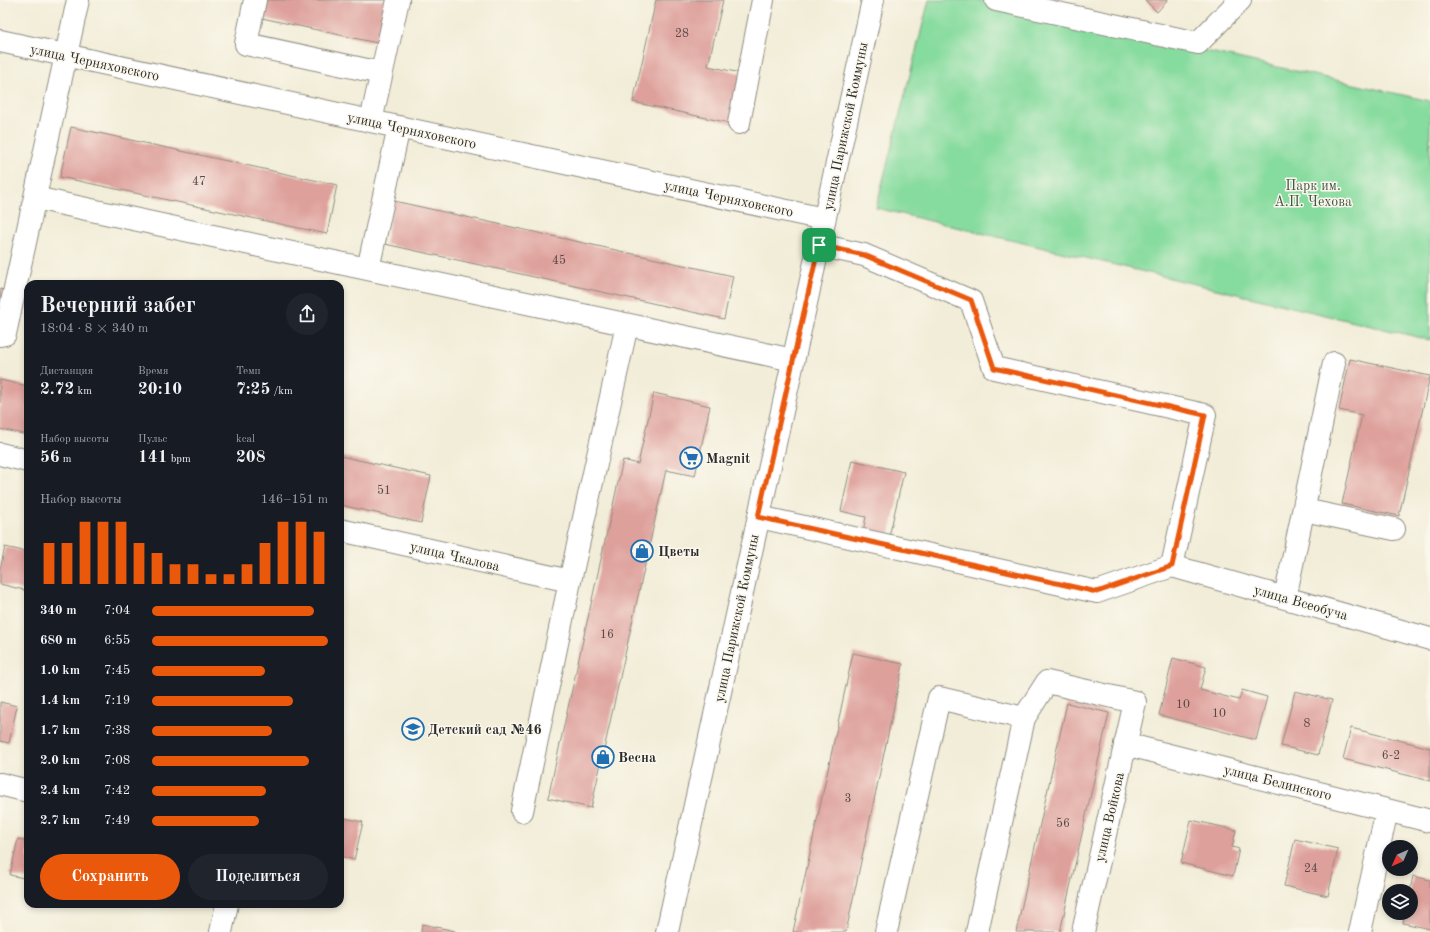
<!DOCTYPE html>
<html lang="ru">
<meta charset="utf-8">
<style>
:root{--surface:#171b24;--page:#20242c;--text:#f1f3f6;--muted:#9ea1a6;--accent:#ea580c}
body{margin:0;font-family:"Old Standard TT",serif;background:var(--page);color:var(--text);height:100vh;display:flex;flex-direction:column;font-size:15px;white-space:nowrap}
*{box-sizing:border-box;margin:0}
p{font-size:13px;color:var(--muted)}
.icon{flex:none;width:22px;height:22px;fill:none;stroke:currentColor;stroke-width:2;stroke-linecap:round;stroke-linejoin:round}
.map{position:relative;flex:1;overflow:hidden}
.details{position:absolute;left:24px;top:280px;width:320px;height:628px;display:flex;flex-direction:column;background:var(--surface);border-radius:12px;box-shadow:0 2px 6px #0003}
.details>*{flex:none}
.needle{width:26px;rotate:225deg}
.tools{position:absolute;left:1382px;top:840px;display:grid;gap:8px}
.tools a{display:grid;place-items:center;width:36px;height:36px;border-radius:50%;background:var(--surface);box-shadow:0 2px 6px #0003;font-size:20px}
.pin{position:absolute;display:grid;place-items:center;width:34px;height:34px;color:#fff;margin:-17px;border-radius:8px;box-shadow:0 2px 6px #0006}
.round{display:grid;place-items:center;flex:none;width:42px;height:42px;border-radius:21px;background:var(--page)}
.headline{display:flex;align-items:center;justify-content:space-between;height:68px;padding:0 16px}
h1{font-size:22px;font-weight:700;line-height:30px}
.metrics{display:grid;grid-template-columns:repeat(3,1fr);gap:6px;height:68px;padding:4px 16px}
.metrics div{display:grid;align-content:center}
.metrics b{font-size:17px;font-weight:700}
.metrics small{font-size:11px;font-weight:400}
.metrics p{font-size:11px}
.chart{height:112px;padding:8px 16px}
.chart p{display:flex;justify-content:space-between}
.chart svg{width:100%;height:72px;margin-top:4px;stroke:var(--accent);stroke-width:6}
.cta{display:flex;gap:8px;margin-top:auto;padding:8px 16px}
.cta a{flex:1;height:46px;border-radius:24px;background:var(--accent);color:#fff;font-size:16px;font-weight:700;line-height:46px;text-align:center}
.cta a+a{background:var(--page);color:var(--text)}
ul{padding:0 16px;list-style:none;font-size:13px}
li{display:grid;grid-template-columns:64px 48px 1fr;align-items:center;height:30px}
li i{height:10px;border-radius:5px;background:var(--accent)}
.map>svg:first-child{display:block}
.green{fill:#86db9e;stroke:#588364}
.building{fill:#dea09b}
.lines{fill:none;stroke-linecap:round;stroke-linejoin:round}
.minor-casing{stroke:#8e8c82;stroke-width:24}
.major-casing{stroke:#8e8c82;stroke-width:24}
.minor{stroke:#fff;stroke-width:22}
.major{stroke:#fff;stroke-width:22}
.route-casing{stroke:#fff;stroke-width:8}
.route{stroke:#ea580c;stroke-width:5}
.labels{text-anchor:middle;stroke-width:3;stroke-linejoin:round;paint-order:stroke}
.number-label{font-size:12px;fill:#584847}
.street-label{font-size:14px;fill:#2b2b2b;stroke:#fbf7ec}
.park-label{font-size:14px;fill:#425748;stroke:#fbf7ec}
.poi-label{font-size:14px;font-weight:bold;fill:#2b2b2b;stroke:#fbf7ec;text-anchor:start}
</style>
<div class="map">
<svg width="1430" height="932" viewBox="0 0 1430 932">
<rect width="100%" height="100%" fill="#fbf7ec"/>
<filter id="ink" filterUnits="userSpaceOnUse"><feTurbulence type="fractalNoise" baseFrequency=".025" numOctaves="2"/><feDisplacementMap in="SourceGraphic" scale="8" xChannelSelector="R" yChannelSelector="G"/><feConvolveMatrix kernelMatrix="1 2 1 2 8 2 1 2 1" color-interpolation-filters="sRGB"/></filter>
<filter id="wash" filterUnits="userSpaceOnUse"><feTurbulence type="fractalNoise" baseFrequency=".012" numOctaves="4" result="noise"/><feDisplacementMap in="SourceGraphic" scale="16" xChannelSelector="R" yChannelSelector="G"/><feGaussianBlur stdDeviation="0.9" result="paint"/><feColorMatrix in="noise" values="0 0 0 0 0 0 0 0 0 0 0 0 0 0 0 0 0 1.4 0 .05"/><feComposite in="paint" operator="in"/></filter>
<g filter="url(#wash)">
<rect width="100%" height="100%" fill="#f2edd8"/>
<path class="green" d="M929 0H977L1430 101V340L876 208Z"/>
<g id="blocks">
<path class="building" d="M266 0H387L377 43 262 18Z
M656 0H723L708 66 745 74 734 124 633 102Z
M1145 0H1168L1157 12Z
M71 127 337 185 327 234 60 177Z
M394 201 733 276 724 319 385 244Z
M0 289 7 291 0 315Z
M1350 359 1430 376 1399 516 1342 504 1362 415 1339 410Z
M0 380 28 386V435L0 429Z
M654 393 710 406 695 476 666 470 591 808 548 798 623 460 638 464Z
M340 456 431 476 421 523 340 505Z
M852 460 904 472 889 537 863 531 866 517 841 511Z
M5 547 28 552V591L0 584V569Z
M853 653 903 664 846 932H793Z
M1173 658 1206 667 1200 690 1239 700 1242 690 1267 697 1256 740 1159 715Z
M1295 691 1332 700 1318 755 1281 746Z
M0 702 17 706 9 743 0 741Z
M1067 703 1109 713 1060 932H1016Z
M1351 728 1430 748V781L1343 759Z
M340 817 363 822 354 860 340 856Z
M1191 820 1236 830 1232 847 1239 849 1233 876 1181 863Z
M18 839 28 841V879L10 875Z
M1295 839 1338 849 1328 896 1284 886Z
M1413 876 1430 880V929L1403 923 1405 913H1411L1410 891Z
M422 924 455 931V932H421Z"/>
</g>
</g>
<g filter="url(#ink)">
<use href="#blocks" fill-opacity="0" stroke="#8e8c82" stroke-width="1"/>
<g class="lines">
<g class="minor-casing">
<path id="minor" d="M255 0 246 44 381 73
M996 0 1198 43 1240 0
M0 41 824 219
M371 121 398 0
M739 123 763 0
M35 198 793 360
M819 245 864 255 971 301 994 368 1205 415 1172 566
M368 269 399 127
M0 335 5 334 78 0
M0 454 28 461
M1304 510 1394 529
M759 517 1097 592 1172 566
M340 530 570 581
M1172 566 1430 639
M1285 598 1334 363
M1024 718 1047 682 1135 702 1083 932
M1125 744 1430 821
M0 784 28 791
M522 811 570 581 627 325
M221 932 227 904
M886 932 939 698 1024 718 977 932
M1360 932 1387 810"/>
</g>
<g class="major-casing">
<path id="major" d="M667 932 873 0"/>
</g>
<use href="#minor" class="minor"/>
<use href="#major" class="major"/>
</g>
</g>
<g class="lines" filter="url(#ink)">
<g class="route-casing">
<path id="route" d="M819 245 864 255 971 300 994 368 1205 415 1172 566 1097 592 758 517Z"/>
</g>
<use href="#route" class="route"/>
</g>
<defs>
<g id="supermarket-ring" transform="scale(1.15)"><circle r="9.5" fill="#fbf7ec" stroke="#1f6fb2" stroke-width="1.5"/><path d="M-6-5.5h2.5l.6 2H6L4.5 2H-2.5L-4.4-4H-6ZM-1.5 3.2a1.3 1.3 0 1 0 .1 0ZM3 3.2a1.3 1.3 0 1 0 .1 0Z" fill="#1f6fb2"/></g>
<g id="shop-ring" transform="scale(1.15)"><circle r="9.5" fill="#fbf7ec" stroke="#1f6fb2" stroke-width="1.5"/><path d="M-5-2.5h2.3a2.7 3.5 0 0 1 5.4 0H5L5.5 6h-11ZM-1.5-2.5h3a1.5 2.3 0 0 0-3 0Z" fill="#1f6fb2"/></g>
<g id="school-ring" transform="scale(1.15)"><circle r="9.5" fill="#fbf7ec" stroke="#1f6fb2" stroke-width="1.5"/><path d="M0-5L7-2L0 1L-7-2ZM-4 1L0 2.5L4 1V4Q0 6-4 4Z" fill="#1f6fb2"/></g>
</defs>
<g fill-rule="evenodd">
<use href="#supermarket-ring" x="691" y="458"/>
<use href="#shop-ring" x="642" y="551"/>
<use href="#school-ring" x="413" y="729"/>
<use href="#shop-ring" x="603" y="757"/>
</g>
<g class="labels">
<g class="number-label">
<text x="682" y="37">28</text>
<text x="199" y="185">47</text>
<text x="559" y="264">45</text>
<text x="384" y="494">51</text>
<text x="607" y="638">16</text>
<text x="1183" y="708">10</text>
<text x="1219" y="717">10</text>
<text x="1307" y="727">8</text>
<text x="1391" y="759">6-2</text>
<text x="848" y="802">3</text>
<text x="1063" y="827">56</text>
<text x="1311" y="872">24</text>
</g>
<g class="street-label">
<text transform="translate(95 62) rotate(12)" y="5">улица Черняховского</text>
<text transform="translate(845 126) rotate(-78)" y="5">улица Парижской Коммуны</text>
<text transform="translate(412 130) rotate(12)" y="5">улица Черняховского</text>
<text transform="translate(729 198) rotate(12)" y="5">улица Черняховского</text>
<text transform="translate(455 556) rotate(13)" y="5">улица Чкалова</text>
<text transform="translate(1301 602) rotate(16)" y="5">улица Всеобуча</text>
<text transform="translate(736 618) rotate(-78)" y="5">улица Парижской Коммуны</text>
<text transform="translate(1278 782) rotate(14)" y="5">улица Белинского</text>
<text transform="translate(1109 817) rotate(-77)" y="5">улица Войкова</text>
</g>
<g class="park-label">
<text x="1313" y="190">Парк им.<tspan x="1313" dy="16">А.П. Чехова</tspan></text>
</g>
<g class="poi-label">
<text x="706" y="463">Magnit</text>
<text x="658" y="556">Цветы</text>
<text x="428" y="734">Детский сад №46</text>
<text x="618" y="762">Весна</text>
</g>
</g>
</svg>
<div class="tools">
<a><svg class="needle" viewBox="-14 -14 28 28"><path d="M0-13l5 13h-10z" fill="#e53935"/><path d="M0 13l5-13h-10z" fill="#9ea1a6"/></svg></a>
<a><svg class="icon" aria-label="layers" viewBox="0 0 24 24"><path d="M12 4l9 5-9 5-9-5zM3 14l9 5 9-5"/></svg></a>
</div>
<div class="pin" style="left:819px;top:245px;background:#1e9e55"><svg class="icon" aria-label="arrive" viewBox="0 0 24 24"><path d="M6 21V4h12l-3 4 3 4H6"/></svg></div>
<section class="details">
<div class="headline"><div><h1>Вечерний забег</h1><p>18:04 · 8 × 340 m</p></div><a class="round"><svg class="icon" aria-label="share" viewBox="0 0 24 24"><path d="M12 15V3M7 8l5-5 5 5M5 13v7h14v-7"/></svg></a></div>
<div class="metrics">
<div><p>Дистанция</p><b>2.72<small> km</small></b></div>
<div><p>Время</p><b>20:10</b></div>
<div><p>Темп</p><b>7:25<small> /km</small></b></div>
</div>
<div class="metrics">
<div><p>Набор высоты</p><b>56<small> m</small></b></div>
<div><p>Пульс</p><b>141<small> bpm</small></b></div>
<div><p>kcal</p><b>208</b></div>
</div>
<div class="chart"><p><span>Набор высоты</span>146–151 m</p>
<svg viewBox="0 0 160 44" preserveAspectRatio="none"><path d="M5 44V19M15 44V19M25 44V6M35 44V6M45 44V6M55 44V19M65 44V25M75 44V32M85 44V32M95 44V38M105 44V38M115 44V32M125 44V19M135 44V6M145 44V6M155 44V12"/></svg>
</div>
<ul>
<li><b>340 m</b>7:04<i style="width:92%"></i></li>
<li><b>680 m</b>6:55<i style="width:100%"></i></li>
<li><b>1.0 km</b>7:45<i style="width:64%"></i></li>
<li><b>1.4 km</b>7:19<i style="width:80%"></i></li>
<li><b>1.7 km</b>7:38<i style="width:68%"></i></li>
<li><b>2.0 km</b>7:08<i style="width:89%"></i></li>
<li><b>2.4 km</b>7:42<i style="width:65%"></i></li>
<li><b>2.7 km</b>7:49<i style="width:61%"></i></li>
</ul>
<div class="cta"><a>Сохранить</a><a>Поделиться</a></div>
</section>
</div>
